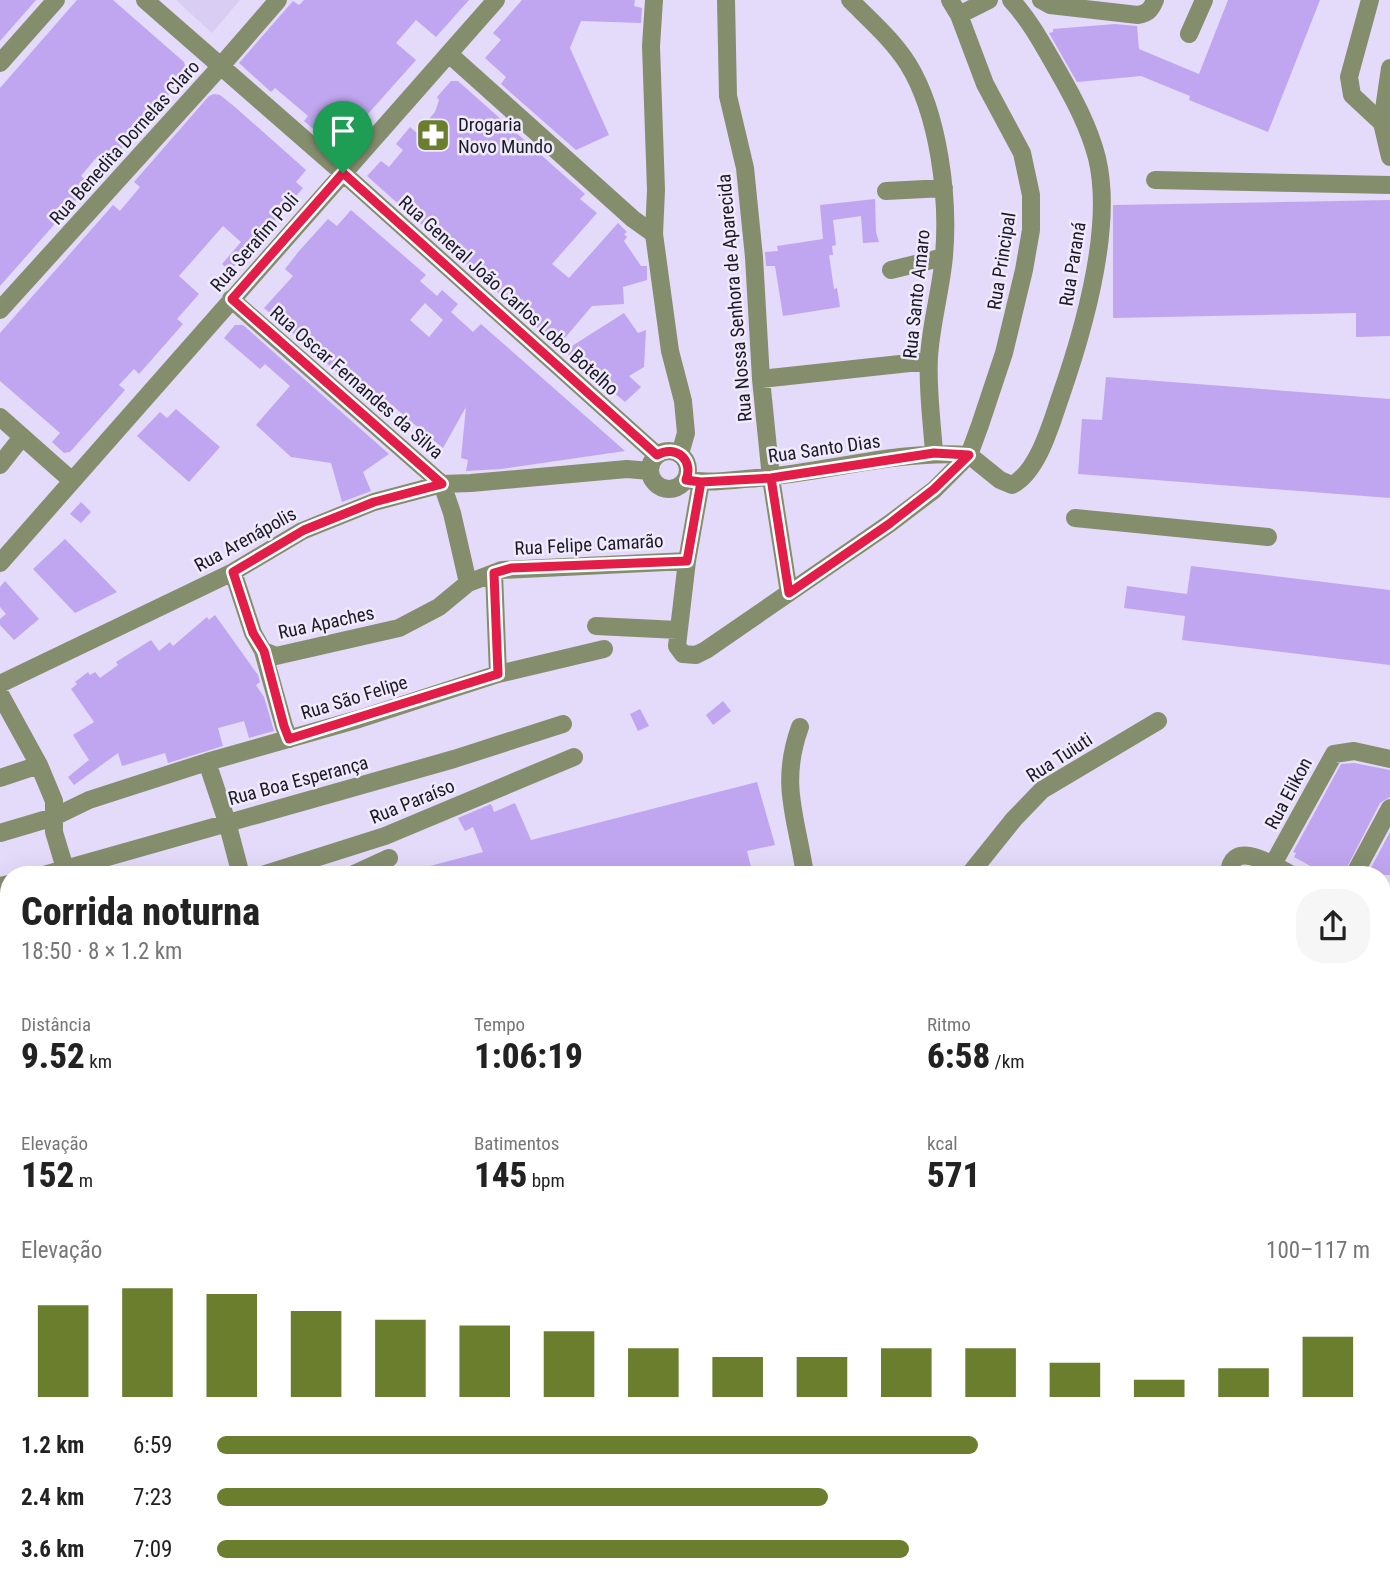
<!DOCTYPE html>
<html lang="pt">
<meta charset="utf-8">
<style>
:root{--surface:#fff;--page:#f6f6f6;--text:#222;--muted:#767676;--accent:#6a7e2e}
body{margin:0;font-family:"Roboto Condensed",sans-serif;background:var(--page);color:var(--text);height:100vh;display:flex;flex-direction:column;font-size:26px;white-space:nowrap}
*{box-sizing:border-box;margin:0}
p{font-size:23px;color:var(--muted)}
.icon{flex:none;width:38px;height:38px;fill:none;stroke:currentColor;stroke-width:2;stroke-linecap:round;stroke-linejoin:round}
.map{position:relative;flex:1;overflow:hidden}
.drawer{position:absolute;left:0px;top:866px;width:1391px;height:726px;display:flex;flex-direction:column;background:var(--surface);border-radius:28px 28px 0 0;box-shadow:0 7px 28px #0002}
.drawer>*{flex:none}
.pin{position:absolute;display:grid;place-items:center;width:60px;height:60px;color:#fff;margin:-72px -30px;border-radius:50% 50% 50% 0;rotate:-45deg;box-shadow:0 0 7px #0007}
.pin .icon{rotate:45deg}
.round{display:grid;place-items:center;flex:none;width:74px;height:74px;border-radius:28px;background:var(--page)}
.headline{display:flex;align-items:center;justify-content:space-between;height:119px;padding:0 21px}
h1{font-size:38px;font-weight:800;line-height:52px}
.stats{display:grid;grid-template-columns:repeat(3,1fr);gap:10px;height:119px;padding:7px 21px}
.stats div{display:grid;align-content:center}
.stats b{font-size:35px;font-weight:800}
.stats small{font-size:19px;font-weight:400}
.stats p{font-size:19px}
.chart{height:196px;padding:14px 21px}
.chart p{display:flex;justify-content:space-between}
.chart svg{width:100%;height:126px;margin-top:7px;stroke:var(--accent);stroke-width:6}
ul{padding:0 21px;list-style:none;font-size:23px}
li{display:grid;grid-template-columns:112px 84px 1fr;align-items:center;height:52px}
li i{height:18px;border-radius:9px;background:var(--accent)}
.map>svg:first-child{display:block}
.built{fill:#d9cdf3}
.building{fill:#c0a6f0;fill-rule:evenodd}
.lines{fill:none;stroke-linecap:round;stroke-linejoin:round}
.path{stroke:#777185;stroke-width:2.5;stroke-dasharray:3.5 5;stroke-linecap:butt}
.minor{stroke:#848e6d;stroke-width:18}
.highway{stroke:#263005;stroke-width:21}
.route-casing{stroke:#fff;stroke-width:14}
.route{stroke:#e11d48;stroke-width:9}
.labels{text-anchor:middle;stroke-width:5;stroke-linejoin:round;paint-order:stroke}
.poi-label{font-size:19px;fill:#1d1a25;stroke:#efeafc;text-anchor:start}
.street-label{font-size:19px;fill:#1d1a25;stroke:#efeafc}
</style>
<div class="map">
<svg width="1390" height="1591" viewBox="0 0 1390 1591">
<rect width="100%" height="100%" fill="#e4daf9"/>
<path class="built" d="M176 0H240L212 33Z"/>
<path class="building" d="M0 0H36L0 41Z
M77 0H113L184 62 187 74 105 167 95 159 81 176 90 184 0 286V88Z
M304 0H469L436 37 416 20 396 43 416 60 343 142 341 140 335 148 304 121 308 116 275 88 271 92 239 63 293 1 299 5Z
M522 0H635L634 6 642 8 641 23 581 21 570 48 609 135 576 150 501 84 506 77 485 58 501 40 493 33Z
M1228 0H1320L1268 132 1189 100 1190 96 1141 76 1077 82 1049 33 1053 32V29L1115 24 1137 26 1139 49 1199 74Z
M451 81H458L585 194 580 199 597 213 552 264 569 278 618 223 627 232 624 234 627 237 624 241 641 266H647V280L623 287 624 304 592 306 558 346 367 176 381 161 389 167 403 150 396 144 410 127 417 133 435 112 439 100 437 97Z
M214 94 220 95 235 107 306 170 296 182 303 188 230 271 222 264 241 242 223 226 179 276 199 294 177 319 183 324 139 374 134 369 119 385 125 390 70 452 64 453 52 442 60 433 0 381V333L113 205 120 211 140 187 134 182 209 96Z
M875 199 876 232 879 242 863 243 861 216 833 220 836 245 832 246 833 255H829L834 289 837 288 840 307 783 316 775 266H766L765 252 778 251 777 246 823 239 820 205Z
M1390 200V336L1356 337V313L1113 318V205Z
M351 210 426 275 420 281 437 296 442 290 458 304 451 312 473 332 481 324 625 451 501 469 466 471 468 460 461 458 466 407 443 448 422 431 424 427 421 430 379 394 375 398 346 373 342 377 323 360 324 353 311 341 304 343 264 308 293 276 285 269 299 251 328 219 337 226ZM425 303 443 320 429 337 410 320Z
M624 313 638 333 646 330 644 367 629 376 641 387 625 402 564 351Z
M235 325H243L389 454 363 472 371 491 342 502 331 463 291 457 256 425 290 386 265 364 260 369 224 338Z
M1106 377 1390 399V498L1078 474 1082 419 1102 420Z
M176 409 220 447 189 482 137 436 160 412 167 418Z
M81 502 91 512 81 523 70 514Z
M65 539 117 592 75 613 33 569Z
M1191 566 1390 590V665L1182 640 1185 616 1124 608 1127 586 1187 594Z
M5 581 39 619 14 640 0 625V619L6 614 0 607V587Z
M215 615 258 675 260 682 256 685 264 697 274 731 249 738 244 721 218 728 223 746 168 763 165 753 122 766 118 753 74 785 68 777 89 760 73 735 94 722 71 689 77 684 75 682 88 672 90 675 95 672 100 678 118 665 116 662 151 640 159 651 170 642 173 646 207 617 209 620Z
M723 701 731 711 713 725 706 715Z
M640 709 649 726 638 731 630 714Z
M1354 763 1390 770V797L1380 803 1343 875H1327L1294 857 1296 853 1293 852 1341 764Z
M757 782 775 845 747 851 753 875H411V871L483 852 473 827 465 831 458 818 491 804 494 812 515 803 531 840Z
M1390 832V875H1367Z"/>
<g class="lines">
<path class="path" d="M0 1112 9 1120"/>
<path class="minor" d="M145 0 343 173 657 455
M654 0 651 46 656 190 654 234 670 351 683 401 686 433 680 454
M726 0 728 96 745 168 754 257 761 379 771 478 789 593
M850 0C870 20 893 40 908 64 939 114 949 198 944 256 941 290 931 323 929 357 927 388 932 422 934 453
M1041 0 1050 5 1138 15C1148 13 1151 10 1155 0
M1370 0 1349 77 1352 95 1382 123
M959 15 989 0
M1189 34 1204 0
M449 54 633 219 654 234
M0 63 56 0
M1390 68 1382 123 1390 157
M1155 180 1390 185
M886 191 944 188
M891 270 944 257
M231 299 442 484 452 513 468 583
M0 310 220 67 278 0
M761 379 928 361
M0 417 71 480
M650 470a19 19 0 1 1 38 0a19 19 0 1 1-38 0Z
M969 455 1000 480 1012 485C1038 472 1051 424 1060 398 1083 332 1114 228 1097 158 1089 127 1074 99 1058 71 1044 47 1030 20 1011 0
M0 465 22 437
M686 480C706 483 725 481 745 479 818 475 896 449 969 455
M701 482 687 561 677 646 683 654 696 655 706 650 889 524 934 490 969 455 980 425 1004 353 1024 270 1031 230V195L1022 153 985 84 959 15 950 0
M1075 518 1268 537
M0 563 496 0
M233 572 253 633 263 651 276 656 399 628 439 607 468 583 502 570 687 561
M494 573 498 674
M596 626 678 630
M263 651 284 726 289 739
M0 684 233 572 302 531 374 502 442 484 471 483 627 469 650 471
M0 694 39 765 54 801V832L67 875
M800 727C779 785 797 818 805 875
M207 762 227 822 241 875
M0 778 39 765
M0 833 54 817 89 800 207 762 359 719 498 674 604 649
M44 875 454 759 563 724
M262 875 385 836 574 757
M352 875 389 858
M969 875 1014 819 1042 790 1158 721
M1229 875C1230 836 1275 866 1292 875
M1267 875 1334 754 1354 751 1390 759
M1354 875 1390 808
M0 886 9 884
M1382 924 1390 928
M0 961 9 967
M1382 997 1390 984
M1382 1156 1390 1142
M0 1206 9 1196
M0 1351 9 1358
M87 1584 89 1591
M186 1584 187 1591
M316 1591 324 1584"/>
<path class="highway" d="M1277 1584 1328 1591
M396 1591 431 1584"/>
</g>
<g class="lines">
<g class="route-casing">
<path id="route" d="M343 173 232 299 442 484 374 502 304 530 233 572 253 633 264 651 284 726 289 739 498 674 494 573 511 568 687 561 701 482 771 478 934 453 969 455 934 489 889 524 789 593 771 478 701 482 686 480C694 460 676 444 657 455L343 173"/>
</g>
<use href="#route" class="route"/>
</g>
<defs>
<g id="pharmacy-square" transform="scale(1.75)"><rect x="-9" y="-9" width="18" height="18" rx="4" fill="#6a7e2e" stroke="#efeafc"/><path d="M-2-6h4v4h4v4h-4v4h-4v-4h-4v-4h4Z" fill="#fff"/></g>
</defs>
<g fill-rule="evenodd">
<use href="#pharmacy-square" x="433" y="135"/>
</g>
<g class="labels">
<g class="poi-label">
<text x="458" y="131">Drogaria<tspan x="458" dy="22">Novo Mundo</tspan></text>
</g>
<g class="street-label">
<text transform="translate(124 142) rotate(-48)" y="7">Rua Benedita Dornelas Claro</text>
<text transform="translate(254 242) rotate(-49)" y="7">Rua Serafim Poli</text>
<text transform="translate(1001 261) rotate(-81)" y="7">Rua Principal</text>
<text transform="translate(1072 264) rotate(-81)" y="7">Rua Paraná</text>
<text transform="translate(916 294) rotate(-84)" y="7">Rua Santo Amaro</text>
<text transform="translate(509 295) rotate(42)" y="7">Rua General João Carlos Lobo Botelho</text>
<text transform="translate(734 298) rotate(-95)" y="7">Rua Nossa Senhora de Aparecida</text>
<text transform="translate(357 382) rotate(41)" y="7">Rua Oscar Fernandes da Silva</text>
<text transform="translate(824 448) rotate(-8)" y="7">Rua Santo Dias</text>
<text transform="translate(245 539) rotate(-29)" y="7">Rua Arenápolis</text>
<text transform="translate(589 544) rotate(-3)" y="7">Rua Felipe Camarão</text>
<text transform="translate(326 622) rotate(-12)" y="7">Rua Apaches</text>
<text transform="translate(354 697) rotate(-17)" y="7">Rua São Felipe</text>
<text transform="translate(1059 757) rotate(-33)" y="7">Rua Tuiuti</text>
<text transform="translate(298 780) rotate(-15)" y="7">Rua Boa Esperança</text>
<text transform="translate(1288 793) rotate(-62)" y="7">Rua Elikon</text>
<text transform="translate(412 801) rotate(-22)" y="7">Rua Paraíso</text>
</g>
</g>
</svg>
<div class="pin" style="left:343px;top:173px;background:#1e9e55"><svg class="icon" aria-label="arrive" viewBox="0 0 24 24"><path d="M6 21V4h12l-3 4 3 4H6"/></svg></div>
<section class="drawer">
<div class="headline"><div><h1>Corrida noturna</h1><p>18:50 · 8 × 1.2 km</p></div><a class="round"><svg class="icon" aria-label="share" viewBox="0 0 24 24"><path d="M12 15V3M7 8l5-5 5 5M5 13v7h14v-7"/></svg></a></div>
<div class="stats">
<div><p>Distância</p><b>9.52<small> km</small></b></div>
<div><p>Tempo</p><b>1:06:19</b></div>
<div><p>Ritmo</p><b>6:58<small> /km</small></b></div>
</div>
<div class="stats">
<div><p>Elevação</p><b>152<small> m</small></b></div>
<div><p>Batimentos</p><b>145<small> bpm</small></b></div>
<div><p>kcal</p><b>571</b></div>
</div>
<div class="chart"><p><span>Elevação</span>100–117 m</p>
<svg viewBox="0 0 160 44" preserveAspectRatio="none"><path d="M5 44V12M15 44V6M25 44V8M35 44V14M45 44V17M55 44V19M65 44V21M75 44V27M85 44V30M95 44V30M105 44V27M115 44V27M125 44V32M135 44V38M145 44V34M155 44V23"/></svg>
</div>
<ul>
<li><b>1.2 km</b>6:59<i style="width:66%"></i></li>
<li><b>2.4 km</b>7:23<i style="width:53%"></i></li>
<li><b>3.6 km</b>7:09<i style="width:60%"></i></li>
</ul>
</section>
</div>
